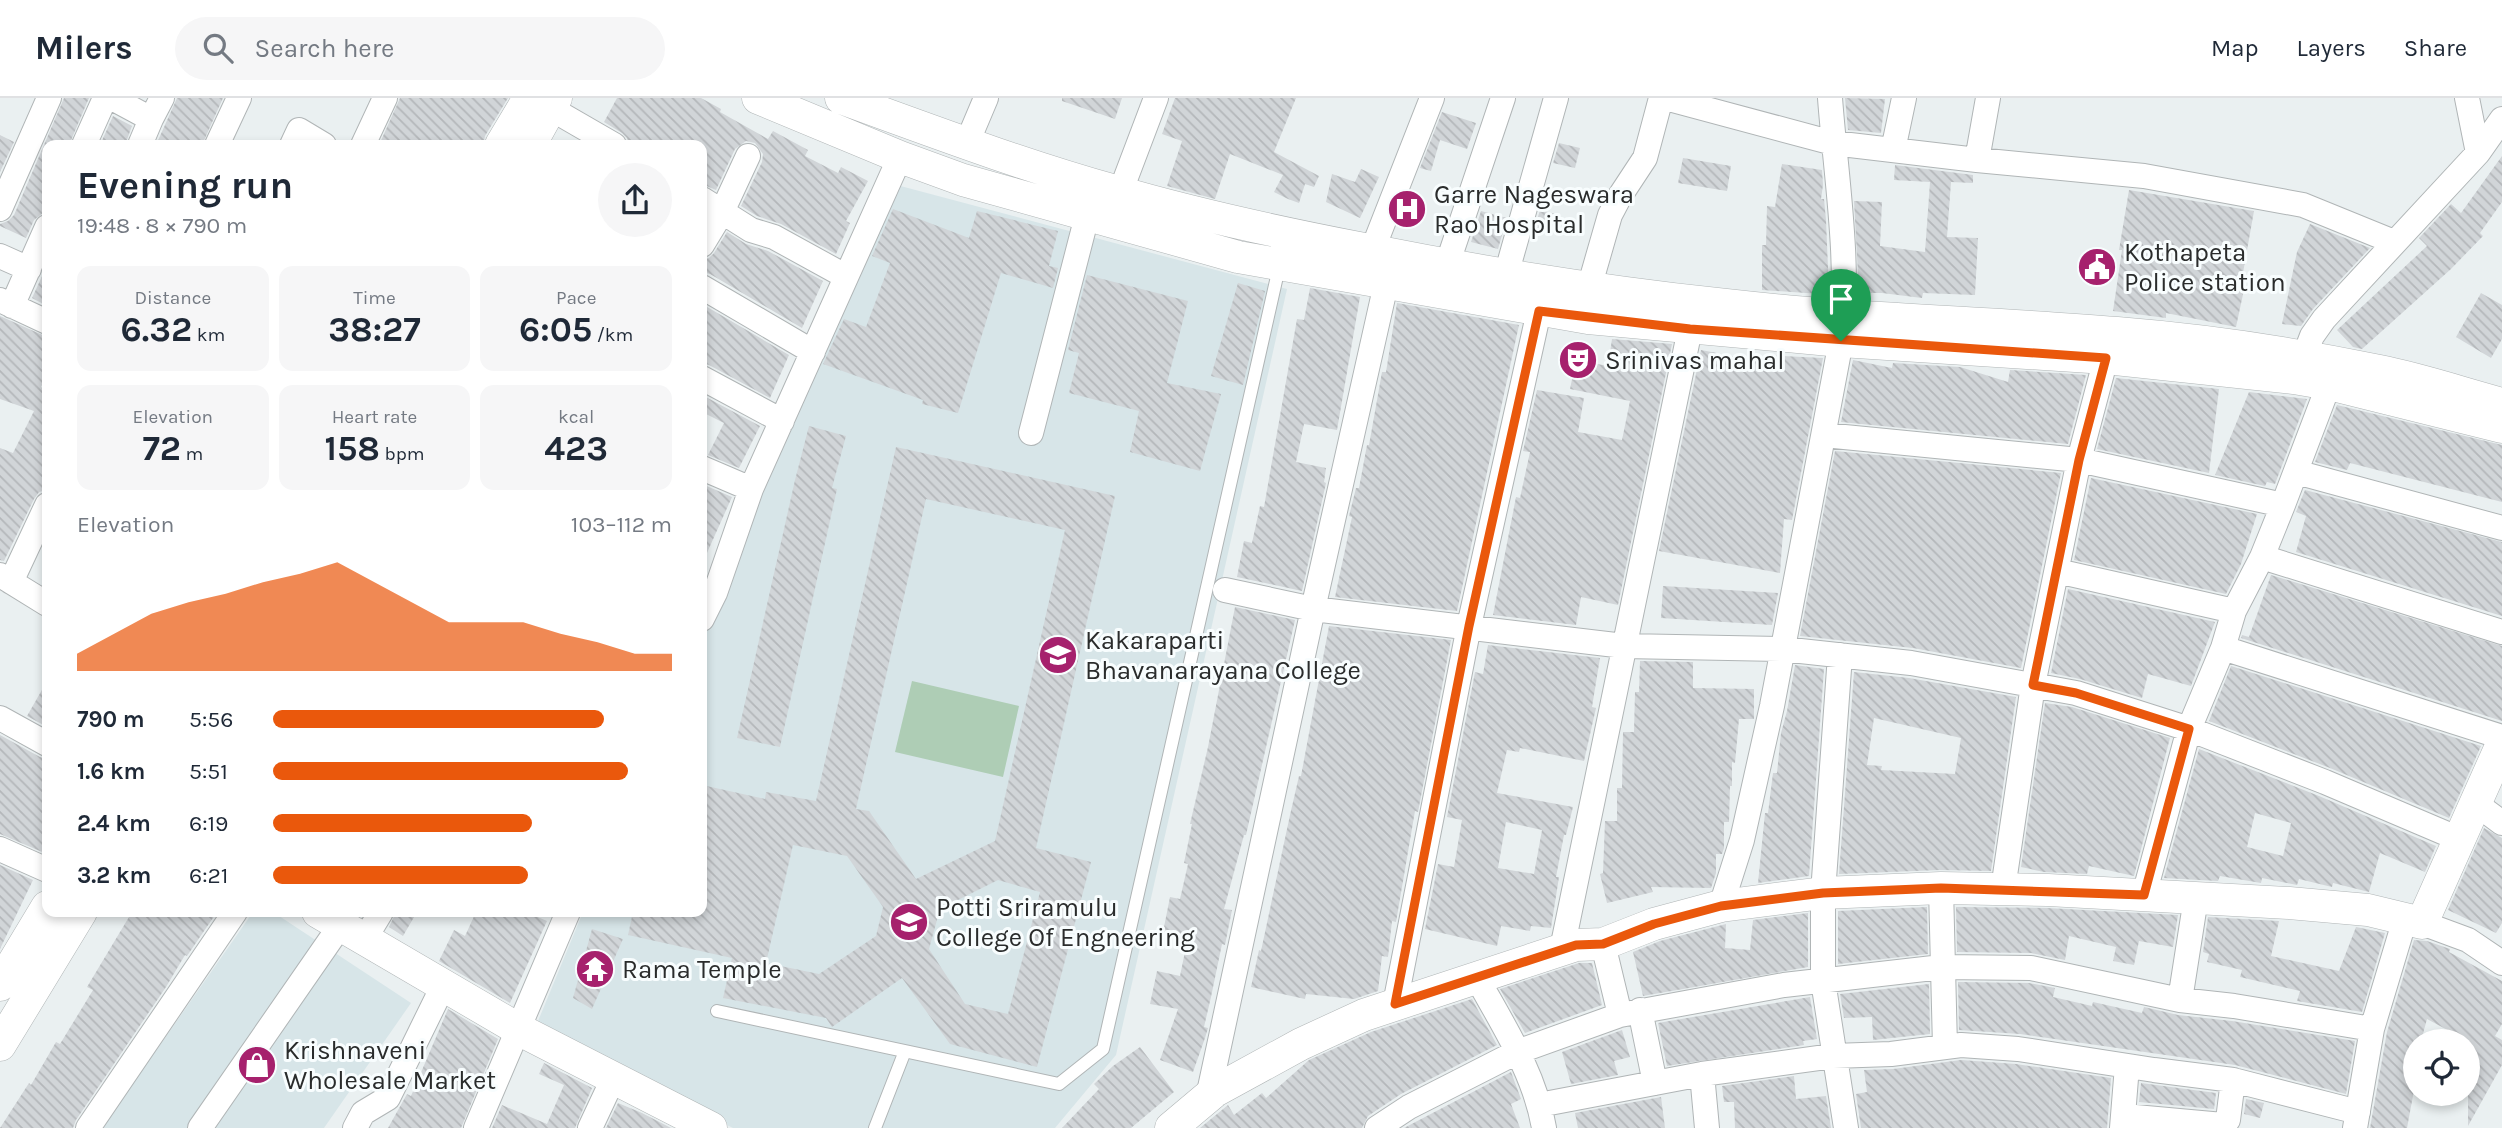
<!DOCTYPE html>
<meta charset="utf-8">
<style>
:root{--surface:#fff;--page:#f6f6f7;--text:#1f2937;--muted:#747a83;--line:#e0e1e3;--accent:#ea580c}
body{margin:0;font-family:Karla,sans-serif;background:var(--page);color:var(--text);height:100vh;display:flex;flex-direction:column;font-size:26px;white-space:nowrap}
*{box-sizing:border-box;margin:0}
p{font-size:23px;color:var(--muted)}
.icon{flex:none;width:38px;height:38px;fill:none;stroke:currentColor;stroke-width:2;stroke-linecap:round;stroke-linejoin:round}
.map{position:relative;flex:1;overflow:hidden}
.sheet{position:absolute;left:42px;top:42px;width:665px;height:777px;display:flex;flex-direction:column;background:var(--surface);border-radius:14px;box-shadow:0 4px 10px #0003}
.sheet>*{flex:none}
.fabs{position:absolute;left:2403px;top:931px;display:grid;gap:14px}
.fabs a{display:grid;place-items:center;width:77px;height:77px;border-radius:50%;background:var(--surface);box-shadow:0 4px 10px #0003;font-size:35px}
.pin{position:absolute;display:grid;place-items:center;width:60px;height:60px;color:#fff;margin:-72px -30px;border-radius:50% 50% 50% 0;rotate:-45deg;box-shadow:0 0 7px #0007}
.pin .icon{rotate:45deg}
.round{display:grid;place-items:center;flex:none;width:74px;height:74px;border-radius:37px;background:var(--page)}
.overview{display:flex;align-items:center;justify-content:space-between;height:119px;padding:0 35px}
h1{font-size:38px;font-weight:700;line-height:52px}
.figures{display:grid;grid-template-columns:repeat(3,1fr);gap:10px;height:119px;padding:7px 35px}
.figures div{display:grid;align-content:center;border-radius:14px;background:var(--page);text-align:center}
.figures b{font-size:35px;font-weight:700}
.figures small{font-size:19px;font-weight:400}
.figures p{font-size:19px}
.chart{height:196px;padding:14px 35px}
.chart p{display:flex;justify-content:space-between}
.chart svg{width:100%;height:126px;margin-top:7px;fill:var(--accent);opacity:.7}
ul{padding:0 35px;list-style:none;font-size:23px}
li{display:grid;grid-template-columns:112px 84px 1fr;align-items:center;height:52px}
li i{height:18px;border-radius:9px;background:var(--accent)}
header{display:flex;align-items:center;gap:42px;box-sizing:border-box;height:98px;padding:0 35px;background:var(--surface);border-bottom:2px solid var(--line)}
header strong{font-size:33px}
nav{display:flex;gap:38px;margin-inline-start:auto;font-size:24px}
.search{width:490px;height:63px;background:var(--page);display:flex;align-items:center;gap:18px;box-sizing:border-box;padding:0 24px;border-radius:38px;color:var(--muted);font-size:26px}
.map>svg:first-child{display:block}
.built{fill:#d7e5e8}
.garden{fill:#aecdb5}
.building{fill:url(#building-back-hatch);fill-rule:evenodd}
.lines{fill:none;stroke-linecap:round;stroke-linejoin:round}
.service-casing{stroke:#b0b5b6;stroke-width:14}
.minor-casing{stroke:#b0b5b6;stroke-width:26}
.tertiary-casing{stroke:#b0b5b6;stroke-width:33}
.service{stroke:#fff;stroke-width:12}
.minor{stroke:#fff;stroke-width:24}
.tertiary{stroke:#fff;stroke-width:32}
.route-casing{stroke:#fff;stroke-width:14}
.route{stroke:#ea580c;stroke-width:9}
.labels{text-anchor:middle;stroke-width:6;stroke-linejoin:round;paint-order:stroke}
.poi-label{font-size:26px;fill:#2a2c2c;stroke:#f8fdfe;text-anchor:start}
</style>
<header>
<strong>Milers</strong>
<div class="search"><svg class="icon" aria-label="search" viewBox="0 0 24 24"><circle cx="10" cy="10" r="6"/><path d="M15 15l6 6"/></svg>Search here</div>
<nav><a>Map</a><a>Layers</a><a>Share</a></nav>
</header>
<div class="map">
<svg width="2502" height="1030" viewBox="0 0 2502 1030">
<defs>
<pattern id="building-back-hatch" width="6" height="6" patternUnits="userSpaceOnUse" patternTransform="scale(1.75)"><rect width="6" height="6" fill="#d1d5d8"/><path d="M-1 5l2 2M0 0l6 6M5-1l2 2" fill="none" stroke="#b4b7ba"/></pattern>
</defs>
<rect width="100%" height="100%" fill="#eaf0f1"/>
<path class="built" d="M893 86 1287 191 1116 957 1055 1030H733L584 957 536 928 583 814H702V526Z
M253 814H273L411 905 324 1030H102Z"/>
<path class="garden" d="M912 583 1019 608 1003 679 895 654Z"/>
<path class="building" d="M64 0H89L69 47H47V106L43 115 34 122 26 140 0 128V126L8 123 14 117Z
M177 0H223L202 47H156Z
M400 0H508L485 38 483 47H379Z
M617 0H701L721 11 720 14 768 41 773 33 808 52 805 58 838 75 841 69 868 83 846 123 850 125 836 156 781 126 757 118 741 108 762 64 763 56 755 45 746 43 735 51 716 92 702 86V47H629L627 40 622 35 604 24Z
M1062 0H1122L1115 21 1062 3Z
M1175 0H1296L1274 54 1319 78 1314 89 1305 86 1299 105 1288 101 1274 94 1283 77 1230 56 1215 101 1167 88 1182 43 1162 36Z
M1845 0 1885 1 1881 35 1848 32Z
M1442 14 1476 25 1467 51 1440 42 1431 73 1420 70Z
M113 18 132 28 125 47H100Z
M0 37 14 44 0 74Z
M1559 45 1580 50 1575 70 1553 65Z
M2502 58V104L2480 135 2483 138 2451 171 2362 251 2353 249 2337 232 2427 148 2419 140 2451 106 2461 115Z
M1683 60 1731 68 1727 93 1678 85Z
M1782 66 1822 72 1823 87 1821 101H1824L1826 122 1829 194 1820 193V196L1762 192V147H1766L1767 108 1775 109Z
M1895 67 1973 77V85L1951 84 1947 139 1978 140 1975 197 1923 195 1922 200 1882 195H1859L1854 103 1882 104 1880 148 1925 154 1930 84 1894 82Z
M1361 71 1379 79 1360 120 1326 104 1332 76 1355 84Z
M2129 92 2254 113 2241 186 2245 187 2236 229 2166 215V220L2113 213 2122 152H2119Z
M893 111 969 140 977 113 1058 133 1049 168 1058 170 1053 190 1001 175 958 315 922 306 923 302 823 266 844 221 866 229 890 165 872 158Z
M1540 112 1556 116 1550 136 1534 132Z
M1481 113 1507 120 1498 151 1471 144Z
M2310 126 2370 150 2313 211 2301 228 2282 226 2297 154Z
M727 134 746 146 768 153 823 183 802 230 710 176 702 174V162L709 160 714 155Z
M43 176 47 178V208L32 200Z
M1087 177 1188 203 1167 285 1221 296 1200 373 1130 354 1139 313 1069 295 1079 255 1068 252Z
M1238 185 1265 193 1243 287 1211 278Z
M1310 190 1360 199 1337 332 1304 326 1296 364 1326 370 1324 384 1326 385 1302 493 1237 479 1244 443 1252 445 1260 408 1264 409 1297 221 1304 222Z
M2481 195 2502 207V241L2491 260 2456 239Z
M1397 205 1519 227 1457 513 1335 499 1352 419 1349 418 1356 390H1359L1367 347H1369L1382 274H1386Z
M702 206 789 257 770 300 709 267 702 265Z
M0 218 47 239V277L41 289 44 291 47 286V392L39 394 34 401 4 463 0 462V350L13 355 34 313 0 301Z
M1612 241 1672 246 1618 507 1581 499 1576 527 1493 517 1516 399 1520 400 1530 354 1523 353 1537 292 1584 300 1578 334 1622 342 1630 303 1570 291 1576 262 1608 268Z
M1701 252 1764 264V257L1823 260 1792 422 1784 421 1780 475 1659 453Z
M1853 262 1892 270 1893 265 1960 269 2008 284 2010 272 2086 277 2068 346 1841 324Z
M2116 280 2219 291 2209 375 2097 351Z
M2249 294 2307 301 2275 386 2267 384 2265 388 2215 377Z
M702 297 760 328 739 370 708 357 724 325 702 314Z
M2337 307 2502 347V404L2350 365 2347 372 2315 364Z
M809 328 846 338 832 390 837 391 780 649 737 640 795 382Z
M896 349 1115 398 1036 750 1091 764 1037 969 950 946 902 880 832 929 826 920 723 900 732 860 628 837 633 814H702V687L765 701 766 694 816 703ZM926 401 1065 432 995 743 916 781 869 713 856 711ZM793 747 847 758 883 809 876 838 819 876 766 865ZM998 782 1040 794 1008 916 965 906 929 851 940 811Z
M1835 353 2061 375 2021 570 1913 550 1800 538Z
M2091 380 2257 416 2241 466 2226 496 2074 462Z
M702 386 732 399 702 466Z
M2305 392 2502 444V518L2296 454 2306 418 2296 414Z
M2271 477 2502 548V623L2241 540 2242 537 2249 539Z
M1663 488 1778 495 1772 527 1661 520Z
M2068 491 2215 524 2191 588 2148 576 2142 600 2080 581 2051 575Z
M1235 509 1295 522 1246 737H1244L1224 811 1232 812 1225 847 1222 846 1211 899 1204 929 1208 930 1205 940 1193 974 1160 962 1178 911 1150 906 1157 873 1180 878 1188 839 1163 834 1170 799 1180 801 1188 766 1184 765 1192 726H1190L1208 649Z
M1329 528 1451 542 1418 714 1415 713 1396 824 1392 823 1388 859 1382 858 1378 893 1354 901 1306 896 1305 901 1251 889 1259 852 1261 853 1290 717 1299 678H1301Z
M1488 547 1600 560 1592 609 1596 610 1584 663 1520 650 1519 654 1507 652 1497 695 1573 709 1566 737H1564L1556 779H1559L1551 830 1531 828 1530 833 1501 828 1497 848 1425 831 1438 766 1454 769 1462 722 1447 719 1475 574 1483 576ZM1506 724 1542 732 1534 776 1498 770Z
M1640 563 1693 564V590L1754 591V621H1739L1735 665 1732 664V688H1730L1729 724H1724V750L1722 756H1716V775L1711 790 1651 789 1653 794 1607 805 1600 776 1603 775 1605 723H1617V690H1622L1623 634H1634L1635 594H1639Z
M1795 567 1824 571 1809 778 1758 785 1765 715H1768L1773 675H1777L1781 635 1787 613Z
M2231 568 2481 648 2449 720 2330 670 2209 623Z
M1854 574 1909 580 2016 599 1991 773 1940 772 1839 776ZM1874 620 1961 640 1955 676 1881 672 1882 668 1867 667Z
M47 583V629L27 618Z
M2045 605 2072 609 2170 640 2134 778 2089 768 2087 776 2044 774 2021 769Z
M0 637 40 659 47 661V756L0 736Z
M2199 651 2319 698 2436 748 2425 774 2380 755 2369 794 2333 785 2332 789 2299 781 2297 787 2262 780 2261 785 2220 778 2218 783 2164 780ZM2255 715 2291 725 2283 758 2247 749Z
M2484 730 2502 740V825L2496 835 2448 812Z
M0 767 33 782 0 851Z
M1927 809 1928 856 1838 866V813Z
M1956 809 2047 810 2178 817 2173 849 2139 843 2134 867 2113 863 2116 849 2069 838 2065 862 2031 855 1957 854Z
M132 814H217L187 858 185 857 166 889 76 1022 73 1030H0L29 985 31 987 56 944 60 946 93 892 87 889Z
M396 814H417L403 838 389 829Z
M476 814H526L547 823 510 905 439 863 454 832 465 838Z
M1808 815V869L1643 898 1633 854 1660 843 1726 826 1725 850 1750 852 1753 822Z
M2208 819 2279 823 2271 858 2339 873 2356 829 2385 835 2362 914 2297 903 2300 893 2240 879 2242 872 2207 864 2209 856 2203 854Z
M592 831 623 841 592 911 573 900Z
M2414 842 2427 843 2450 851 2449 854 2502 883V926L2495 938 2502 942V967L2468 1028V943L2427 921 2421 943H2415V987L2407 1030H2370L2387 934Z
M1579 865H1592L1602 907 1525 935 1500 891Z
M1958 884 2029 885 2055 890 2053 899 2092 908 2093 904 2142 915 2144 909 2178 917 2232 923 2355 943 2346 996 2235 967 2020 936 1959 932Z
M1929 886 1930 936 1873 942 1872 919 1844 920 1840 896Z
M1810 899 1817 941 1803 943 1804 947 1667 968 1658 925Z
M1472 901 1497 947 1401 996 1368 1018 1362 1030H1200L1228 1007 1234 1017 1262 995 1266 1000 1309 962 1371 934Z
M448 911 498 941 461 1030H388L407 996 411 998Z
M1622 932 1630 959 1614 963 1618 977 1571 986 1562 954Z
M1140 949 1174 994 1131 1030H1062L1099 991 1094 986 1113 968Z
M1961 962 2016 966 2111 980 2107 1030H1861L1856 996 1867 994 1864 972 1893 971Z
M544 965 592 990 575 1030H492L502 1007 547 1026 564 987 539 976Z
M1511 974 1521 1001 1511 1006 1520 1030H1404Z
M1794 978 1796 1001 1826 998 1831 1030H1735L1734 1004H1724L1722 988Z
M2141 985 2216 995 2214 1011 2139 1004Z
M1661 999 1665 1030H1578L1575 1015Z
M2246 1001 2264 1005 2260 1020 2244 1016Z
M618 1005 642 1015 671 1030H606Z"/>
<g class="lines">
<g class="service-casing">
<path id="service" d="M717 913 1059 986 1103 951 1280 165
M875 1030 905 953"/>
</g>
<g class="minor-casing">
<path id="minor" d="M112 0 151 21 140 47
M1665 0 1833 45 1977 62 2144 78 2303 107 2394 144
M550 10 614 47
M151 21 162 0
M967 45 986 0
M84 47 105 0
M217 47 239 0
M292 47 299 32 324 47
M363 47 385 0
M1893 52 1904 0
M2478 55 2502 21
M1977 62 1988 0
M1120 95 1156 0
M702 101 751 132 774 139 845 178
M0 111 49 0
M702 147 722 114 748 58
M1372 153 1432 0
M0 158 29 171
M1447 167 1503 0
M1506 177 1556 0
M702 189 813 254
M1589 190 1610 117 1620 98 1645 60 1661 0
M0 202 47 224
M12 208 47 129
M2304 259 2312 238 2324 221 2478 55 2467 0
M702 280 782 323
M1031 335 1087 118
M1824 337 2079 362 2283 407
M702 370 751 391
M2296 374 2502 430
M2262 459 2502 534
M2057 473 2234 513
M0 477 47 506
M11 484 47 407
M1225 492 1313 511 1624 548 1782 551 1911 565 2076 595 2189 631 2325 684 2459 741
M702 521 715 495 751 391 900 59
M2223 550 2502 639
M1840 557 1823 795V883L1846 1030
M0 620 47 646
M2475 705 2502 725
M0 751 47 772
M1941 790 1945 949
M2003 791 2033 587 2079 362 2106 260
M2144 797 2189 631 2223 550 2234 513 2262 459 2283 407 2329 286
M1721 808 1742 742 1772 608 1841 243C1850 162 1836 80 1830 0
M2422 825 2468 842 2502 865
M364 842 381 814
M1603 846 1620 917
M1562 851 1690 231
M1477 880C1503 927 1535 976 1544 1030
M2180 902 2196 800
M1395 906 1469 528 1539 213
M1640 912 1655 985
M1702 976 1707 1030
M1208 999 1313 511 1386 186
M1539 1007 1702 976 1833 958 1891 956 1961 947 2018 951 2154 972 2233 982 2358 1014
M2124 1018 2223 1027 2228 1022 2233 982
M88 1030 235 814
M200 1030 340 828
M355 1030 363 1015 388 1000 443 888
M476 1030 568 814
M590 1030 613 981
M1377 1030 1409 1009 1517 954 1620 917 1784 887 1942 869 2031 870 2180 902 2234 908 2372 931
M2122 1030 2127 968
M2355 1030 2372 931 2405 821"/>
</g>
<g class="tertiary-casing">
<path id="tertiary" d="M758 0 900 59 963 82 1238 159 1588 220 1841 243 2106 260 2294 280 2329 286 2502 329
M841 0C932 33 1022 67 1115 93 1197 117 1281 135 1364 151 1484 175 1605 194 1726 207 1856 222 1987 224 2117 235 2205 242 2293 255 2379 273 2420 281 2461 295 2502 306
M501 47 529 0
M530 47 556 0
M318 814 518 931 711 1030
M0 887 47 809
M0 947 81 814
M1171 1030 1215 993 1301 946 1364 917 1576 847 1603 846 1654 826 1721 808 1823 795 1941 790 2048 792 2289 805 2368 812 2422 825 2502 646"/>
</g>
<use href="#service" class="service"/>
<use href="#minor" class="minor"/>
<use href="#tertiary" class="tertiary"/>
</g>
<g class="lines">
<g class="route-casing">
<path id="route" d="M1539 213 1690 231 2106 260 2079 362 2033 587 2076 595 2189 631 2144 797 1941 790 1823 795 1721 808 1654 826 1603 846 1576 847 1395 906 1469 528Z"/>
</g>
<use href="#route" class="route"/>
</g>
<defs>
<g id="hospital-disc" transform="scale(2.0125)"><circle r="9.5" fill="#a6216d" stroke="#f8fdfe"/><path d="M-5-5h3v3.5h4V-5h3V5h-3V1.5h-4V5h-3Z" fill="#fff"/></g>
<g id="civic-disc" transform="scale(2.0125)"><circle r="9.5" fill="#a6216d" stroke="#f8fdfe"/><path d="M-.6-6.5H3V-4.5H.6V-3L4-1V1h2V6H-6V1h2V-1L-.6-3ZM-1.2 2.5V6h2.4V2.5Z" fill="#fff"/></g>
<g id="theatre-disc" transform="scale(2.0125)"><circle r="9.5" fill="#a6216d" stroke="#f8fdfe"/><path d="M-5-5.5Q0-4 5-5.5V0Q5 5 0 6Q-5 5-5 0ZM-3.3-2.5H-1v1.5H-3.3ZM1-2.5H3.3v1.5H1ZM-2.8 1Q0 5.5 2.8 1Z" fill="#fff"/></g>
<g id="university-disc" transform="scale(2.0125)"><circle r="9.5" fill="#a6216d" stroke="#f8fdfe"/><path d="M0-5L7-2L0 1L-7-2ZM-4 1L0 2.5L4 1V4Q0 6-4 4Z" fill="#fff"/></g>
<g id="temple-disc" transform="scale(2.0125)"><circle r="9.5" fill="#a6216d" stroke="#f8fdfe"/><path d="M0-6L5-2H3V0L6.5 2.5H4V6H1.5V3h-3V6H-4V2.5H-6.5L-3 0V-2H-5Z" fill="#fff"/></g>
<g id="shop-disc" transform="scale(2.0125)"><circle r="9.5" fill="#a6216d" stroke="#f8fdfe"/><path d="M-5-2.5h2.3a2.7 3.5 0 0 1 5.4 0H5L5.5 6h-11ZM-1.5-2.5h3a1.5 2.3 0 0 0-3 0Z" fill="#fff"/></g>
</defs>
<g fill-rule="evenodd">
<use href="#hospital-disc" x="1407" y="111"/>
<use href="#civic-disc" x="2097" y="169"/>
<use href="#theatre-disc" x="1578" y="262"/>
<use href="#university-disc" x="1058" y="557"/>
<use href="#university-disc" x="909" y="824"/>
<use href="#temple-disc" x="595" y="871"/>
<use href="#shop-disc" x="257" y="967"/>
</g>
<g class="labels">
<g class="poi-label">
<text x="1434" y="105">Garre Nageswara<tspan x="1434" dy="30">Rao Hospital</tspan></text>
<text x="2124" y="163">Kothapeta<tspan x="2124" dy="30">Police station</tspan></text>
<text x="1605" y="271">Srinivas mahal</text>
<text x="1085" y="551">Kakaraparti<tspan x="1085" dy="30">Bhavanarayana College</tspan></text>
<text x="936" y="818">Potti Sriramulu<tspan x="936" dy="30">College Of Engneering</tspan></text>
<text x="622" y="880">Rama Temple</text>
<text x="284" y="961">Krishnaveni<tspan x="284" dy="30">Wholesale Market</tspan></text>
</g>
</g>
</svg>
<div class="fabs">
<a><svg class="icon" aria-label="locate" viewBox="0 0 24 24"><circle cx="12" cy="12" r="6"/><path d="M12 2v4M12 18v4M2 12h4M18 12h4"/></svg></a>
</div>
<div class="pin" style="left:1841px;top:243px;background:#1e9e55"><svg class="icon" aria-label="arrive" viewBox="0 0 24 24"><path d="M6 21V4h12l-3 4 3 4H6"/></svg></div>
<section class="sheet">
<div class="overview"><div><h1>Evening run</h1><p>19:48 · 8 × 790 m</p></div><a class="round"><svg class="icon" aria-label="share" viewBox="0 0 24 24"><path d="M12 15V3M7 8l5-5 5 5M5 13v7h14v-7"/></svg></a></div>
<div class="figures">
<div><p>Distance</p><b>6.32<small> km</small></b></div>
<div><p>Time</p><b>38:27</b></div>
<div><p>Pace</p><b>6:05<small> /km</small></b></div>
</div>
<div class="figures">
<div><p>Elevation</p><b>72<small> m</small></b></div>
<div><p>Heart rate</p><b>158<small> bpm</small></b></div>
<div><p>kcal</p><b>423</b></div>
</div>
<div class="chart"><p><span>Elevation</span>103–112 m</p>
<svg viewBox="0 0 160 44" preserveAspectRatio="none"><path d="M0 44V38L10 31L20 24L30 20L40 17L50 13L60 10L70 6L80 13L90 20L100 27L110 27L120 27L130 31L140 34L150 38L160 38V44z"/></svg>
</div>
<ul>
<li><b>790 m</b>5:56<i style="width:83%"></i></li>
<li><b>1.6 km</b>5:51<i style="width:89%"></i></li>
<li><b>2.4 km</b>6:19<i style="width:65%"></i></li>
<li><b>3.2 km</b>6:21<i style="width:64%"></i></li>
</ul>
</section>
</div>
